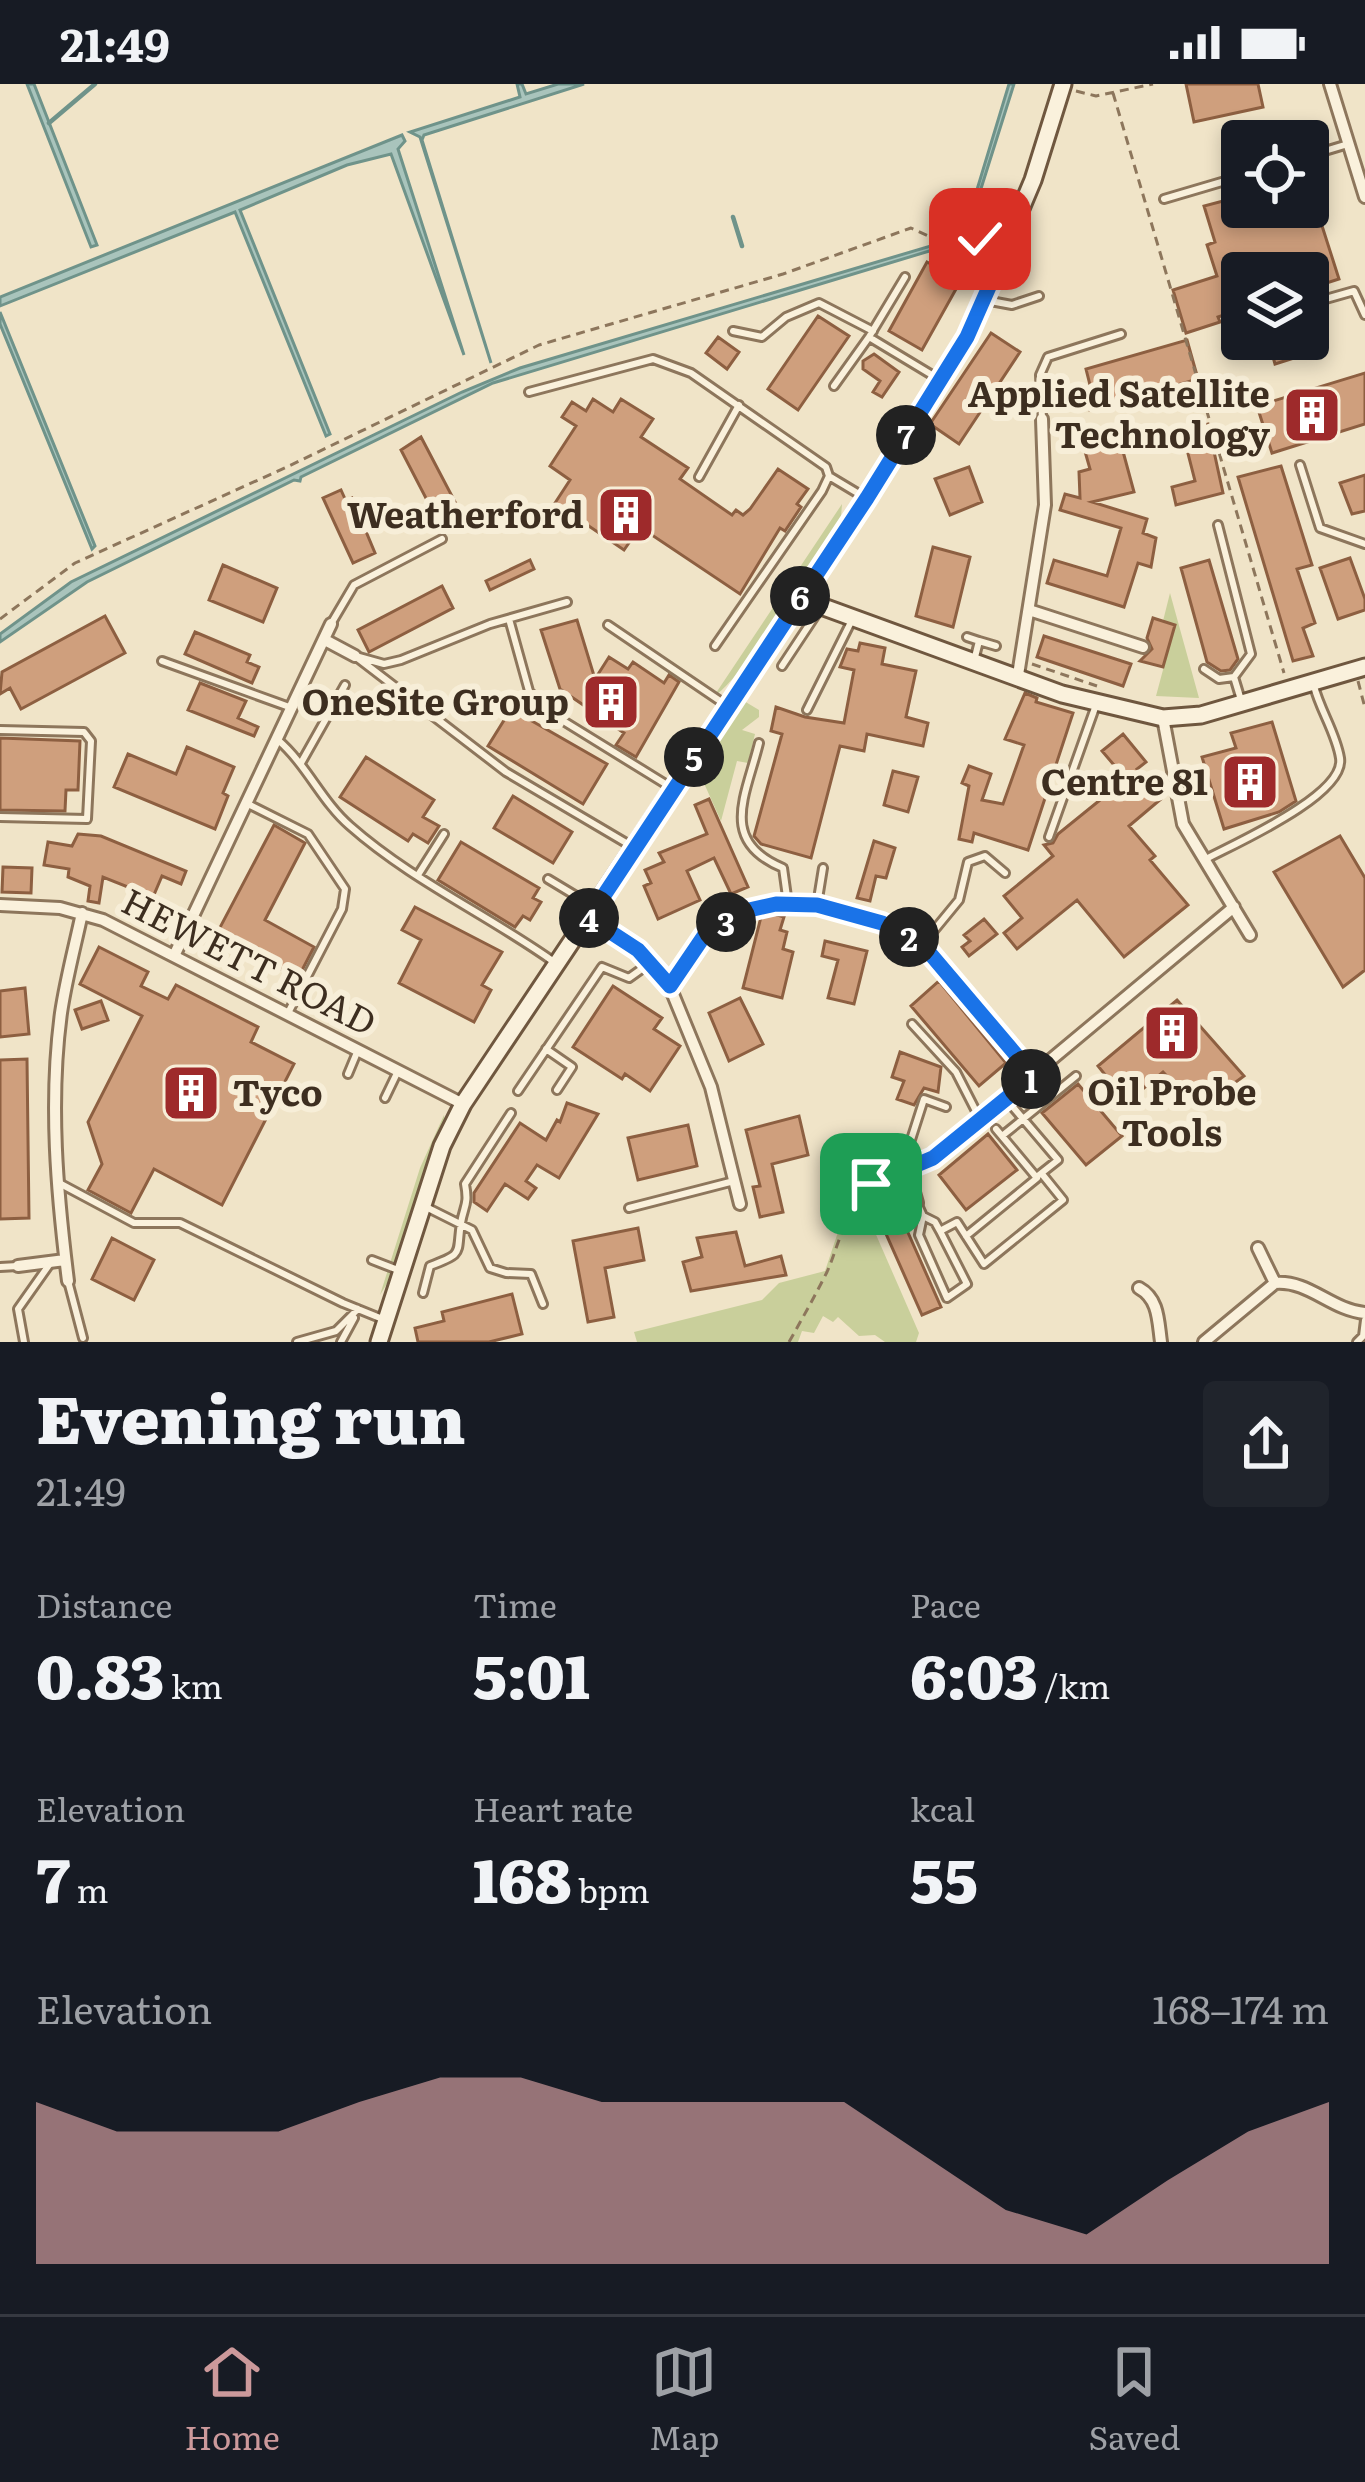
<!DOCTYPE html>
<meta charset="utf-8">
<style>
:root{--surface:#171b24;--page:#20242c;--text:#f1f3f6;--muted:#9ea1a6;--line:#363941;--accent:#cc999b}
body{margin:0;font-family:Literata,serif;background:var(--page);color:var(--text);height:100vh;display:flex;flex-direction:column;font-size:45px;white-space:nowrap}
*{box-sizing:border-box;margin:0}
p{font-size:39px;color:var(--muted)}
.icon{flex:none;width:66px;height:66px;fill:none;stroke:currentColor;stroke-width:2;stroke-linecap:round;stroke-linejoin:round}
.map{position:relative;height:1258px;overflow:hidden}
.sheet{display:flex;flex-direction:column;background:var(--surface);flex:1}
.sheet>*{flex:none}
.controls{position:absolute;left:1221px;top:36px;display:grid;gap:24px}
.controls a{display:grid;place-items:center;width:108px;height:108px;border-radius:12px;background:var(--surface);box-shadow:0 6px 18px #0003;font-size:60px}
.pin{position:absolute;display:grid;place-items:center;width:102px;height:102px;color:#fff;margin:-51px;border-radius:24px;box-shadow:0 6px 18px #0006}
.km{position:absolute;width:60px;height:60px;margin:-30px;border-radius:50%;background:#222;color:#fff;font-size:33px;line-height:60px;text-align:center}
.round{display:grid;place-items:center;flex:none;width:126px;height:126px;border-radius:12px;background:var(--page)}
.head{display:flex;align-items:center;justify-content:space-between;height:204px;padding:0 36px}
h1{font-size:66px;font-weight:800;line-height:90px}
.stats{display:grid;grid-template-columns:repeat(3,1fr);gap:18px;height:204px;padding:12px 36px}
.stats div{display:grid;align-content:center}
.stats b{font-size:60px;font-weight:800}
.stats small{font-size:33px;font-weight:400}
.stats p{font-size:33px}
.chart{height:336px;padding:24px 36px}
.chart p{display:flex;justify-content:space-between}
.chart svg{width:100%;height:216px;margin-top:12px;fill:var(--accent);opacity:.7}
.status{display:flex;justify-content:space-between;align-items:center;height:84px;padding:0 60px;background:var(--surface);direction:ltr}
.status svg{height:33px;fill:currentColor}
.dock{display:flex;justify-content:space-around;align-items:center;height:168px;border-top:3px solid var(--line);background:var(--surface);font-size:33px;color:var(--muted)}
.dock a{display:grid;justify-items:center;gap:6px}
.dock .active{color:var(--accent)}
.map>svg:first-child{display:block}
.green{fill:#c9cf9b}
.water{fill:#a9c4bc;stroke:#6f938a;stroke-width:3}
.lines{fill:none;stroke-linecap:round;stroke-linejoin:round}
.stream{stroke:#6f938a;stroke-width:4.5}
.building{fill:#cf9f7d;stroke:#8d5f41;stroke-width:3}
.lane-casing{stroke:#8d765c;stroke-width:12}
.street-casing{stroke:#8d765c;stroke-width:16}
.secondary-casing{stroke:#6f573f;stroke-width:21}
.path{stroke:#8d765c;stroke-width:3;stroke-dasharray:9 6;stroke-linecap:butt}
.lane{stroke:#faf1dc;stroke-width:6}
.street{stroke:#faf1dc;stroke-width:10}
.secondary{stroke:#faf1dc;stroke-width:15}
.route-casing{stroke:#fff;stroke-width:24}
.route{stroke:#1a73e8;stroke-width:15}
.labels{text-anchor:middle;stroke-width:12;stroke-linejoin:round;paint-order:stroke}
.poi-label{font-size:36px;font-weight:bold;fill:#3d2e20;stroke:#f7eed8;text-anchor:end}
.street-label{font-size:36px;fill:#3d2e20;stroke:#f7eed8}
</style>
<div class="status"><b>21:49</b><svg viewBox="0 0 49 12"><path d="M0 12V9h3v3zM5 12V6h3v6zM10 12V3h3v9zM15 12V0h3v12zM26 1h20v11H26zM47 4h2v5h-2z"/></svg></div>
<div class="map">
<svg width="1365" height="1258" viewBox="0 0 1365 1258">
<rect width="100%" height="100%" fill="#f0e4c8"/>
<path class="green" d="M842 420 841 433C818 468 743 596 714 612Z
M1170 509 1199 614 1156 612 1175 541 1163 537Z
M744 617 759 626V633L742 646 755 650 748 679 737 677 721 737 698 686Z
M444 1031 445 1039 393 1190 380 1211 420 1084Z
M860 1114 919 1249 916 1258H885L875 1251 859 1252 838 1233 833 1238 823 1232 814 1249 802 1247 798 1258H637L634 1248 762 1216 779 1199 825 1187 848 1118Z"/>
<path class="water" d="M27 0H34L97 161 91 163Z
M517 0H522L526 10 558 0H584L424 51 422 56 491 279 420 53 410 48 520 13Z
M1009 0H1014L978 114 984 118 982 122 975 121 958 159 943 165 940 160 955 156 976 109Z
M402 51 405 57 398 65 464 271 391 70 347 81 240 126 330 350 326 352 235 128 0 222V213Z
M934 161 936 165 493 299 301 393 300 397 294 396 87 498 0 558V550L71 498 462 308 520 284Z
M0 228 95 462 92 465 0 240Z"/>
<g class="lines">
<path class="stream" d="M49 39 95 0
M733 133 742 162"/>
</g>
<path class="building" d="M1186 0H1258L1263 23 1194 38Z
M1242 112V123H1316L1339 195 1308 205V189H1242V225L1218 233 1220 238 1186 249 1173 206 1217 192 1207 161 1215 158 1204 122Z
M927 178 961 196 922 266 889 247Z
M818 232 849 252 798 326 768 305Z
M991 249 1020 268 959 360 930 340Z
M718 253 739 268 727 285 706 269Z
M1268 255H1312L1316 267 1275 280Z
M1187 256 1198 295 1090 326 1087 310 1092 309 1086 285Z
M874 270 899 288 882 313 873 308 880 297 863 285V277Z
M1365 289V340L1272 369 1257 322Z
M593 315 613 328 621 315 653 335 641 353 688 384 680 395 732 431 736 426 743 431 750 425 778 385 808 405 797 420 801 423 785 447 780 444 740 510 640 443 624 466 555 419 570 396 550 382 576 342 562 333 572 318 586 327Z
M1208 340 1223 409 1176 421 1172 403 1195 397 1182 346Z
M1118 349 1134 408 1092 418 1147 435 1143 449 1156 454 1151 483 1138 479 1124 523 1047 499 1054 476 1107 492 1121 444 1060 426 1065 410 1080 414 1079 388 1090 385 1084 364 1093 361 1092 356Z
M421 353 465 437 443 447 401 366Z
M1281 382 1312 481 1297 485 1315 539 1303 544 1313 572 1293 577 1238 393Z
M969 383 982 418 950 431 935 395Z
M1365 391V427L1352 430 1340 399Z
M341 406 346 417 352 414 375 469 353 479 323 414Z
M933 463 970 473 953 543 916 532Z
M1350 474 1365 515V526L1338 535 1320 484Z
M530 476 534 485 490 506 486 497Z
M1209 476 1238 575 1230 586 1221 587 1207 578 1181 484Z
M223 481 277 504 263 538 209 516Z
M442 502 453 524 369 568 358 546Z
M105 532 125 569 21 625 10 604 0 610 2 588Z
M1153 534 1175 541 1163 583 1140 577 1152 565 1147 554Z
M577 536 595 595 609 573 628 585 633 578 664 599 669 591 679 598 636 673 616 661 624 649 560 605 541 546Z
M195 548 250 571 247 578 259 583 252 599 185 570Z
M1044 552 1131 580 1123 602 1037 573Z
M860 559 885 564 882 580 916 587 906 633 928 639 923 662 867 650 864 667 840 662 811 774 761 760 754 752 782 650 771 647 776 623 805 633 844 639 854 586 840 583 847 565 858 567Z
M200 599 246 617 238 634 258 643 254 652 188 626Z
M1025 609 1037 614 1036 618 1073 629 1028 766 974 749 972 758 959 755 969 702 962 699 969 682 991 690 982 716 1003 720 1024 661 1005 655Z
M511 625 607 680 583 720 488 662Z
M1272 638 1296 717 1279 728 1224 745 1202 673 1236 664 1231 649Z
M1123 650 1146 678 1137 685 1161 715 1129 742 1155 772 1150 776 1188 821 1124 873 1077 816 1017 865 1004 849 1022 834 1004 812 1053 772 1044 761 1053 759 1058 750 1126 695 1102 667Z
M0 654 80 657 78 706H66L65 727 0 726Z
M187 663 234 683 223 709 228 712 215 745 114 703 128 670 176 690Z
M366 673 434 716 423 733 439 742 428 759 413 750 408 757 340 713Z
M893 687 918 693 908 728 884 721Z
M513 712 572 748 553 779 494 744Z
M709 715 748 803 731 810 714 774 687 787 700 816 658 835 644 802 651 799 645 786 664 778 659 769 707 750 695 721Z
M274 741 305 759 265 836 314 863 298 894 216 851Z
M78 750 101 752 186 787 181 800 162 792 153 813 103 793 99 819 88 817 90 802 68 793 69 785 44 781 48 758 72 762Z
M1340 752 1365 794V886L1343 903 1274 788Z
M874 757 895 764 886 794 876 792 870 817 857 814Z
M461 758 539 804 533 814 541 818 530 836 523 832 515 843 438 796Z
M3 783 32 784 31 809 2 808Z
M415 823 502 868 482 901 491 906 474 938 399 899 421 856 402 846Z
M774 830 784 833 780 846 787 848 783 865 793 868 782 914 743 904 761 833Z
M984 835 997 850 969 872 962 863 970 857 964 851Z
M825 857 867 867 854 920 828 914 838 876 822 872Z
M99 863 148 888 141 902 168 915 176 901 258 943 251 958 294 980 222 1121 154 1085 131 1129 88 1106 102 1080 88 1038 142 932 80 900Z
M939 897 1006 979 979 1002 911 922Z
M613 902 662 934 654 945 680 962 650 1007 625 990 622 995 573 963Z
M25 904 29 950 0 953V907Z
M740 914 763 960 729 977 709 929Z
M1177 916 1244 992 1199 1025 1163 988 1127 1018 1098 982Z
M101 917 108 936 82 945 75 926Z
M900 968 941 983 938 1008 924 1004 914 1021 897 1015 904 997 892 993Z
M27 975 29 1134 0 1135V976Z
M1078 1000 1122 1052 1086 1081 1042 1029Z
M567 1019 598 1030 559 1094 537 1081 526 1097 536 1104 528 1115 505 1100 487 1127 474 1118V1109L520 1039 546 1056 557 1036 560 1038Z
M799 1032 808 1071 772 1080 783 1128 760 1133 753 1103 760 1102 746 1046Z
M688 1041 697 1082 638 1096 628 1054Z
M988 1050 1017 1086 966 1126 939 1091Z
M894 1117 941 1223 922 1231 875 1125Z
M638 1144 644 1176 605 1184 614 1233 588 1238 573 1157Z
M736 1148 745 1182 781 1172 786 1191 691 1207 683 1178 702 1173 697 1154Z
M112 1154 154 1176 134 1216 92 1195Z
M512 1210 522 1250 489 1258H418L415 1244 444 1237 442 1228Z"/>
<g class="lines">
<g class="lane-casing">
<path id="lane" d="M1308 72 1348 60
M1164 115 1242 92
M905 193 869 253 937 294
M985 216 1012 221 1039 212
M1308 220 1354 207 1365 231
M733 247 762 253 786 233 819 219 873 247
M834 302 869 253
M529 308 653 275 691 289 826 383 829 392 822 407 715 562
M1042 335 1040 291 1048 273 1121 250
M1300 381 1320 444 1365 460
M829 392 864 413
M699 393 739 321
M1218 441 1251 570 1234 593 1241 616
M509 535 529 607 544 625 672 704
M331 540 354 501 442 455
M608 541 726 621
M967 553 979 557
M355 572 506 688 633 763
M359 573 384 580 401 576 490 540 567 518
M975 573 979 557 996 562
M162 577 292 624
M782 582 819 526
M1204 585 1219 595 1234 593
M807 626 851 538
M0 646 84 648 91 657 87 735 0 733
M278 656C307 681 322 718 350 742 411 796 488 831 554 878
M759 659C746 712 718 757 783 784L788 820
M301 679 345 601
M246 719 308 750 345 805 342 825 288 929
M1049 753 1096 621
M1206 775C1234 760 1346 711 1340 674 1336 649 1320 626 1314 602
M418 791 444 750
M548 795 591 821
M817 821 823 784
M922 861 959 816 968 778 985 772 1005 789
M912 940 956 988 979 1033
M546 965 572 983 557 1006
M348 990 358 966
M518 1007 602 883 629 894 650 879
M385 1014 398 987
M1007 1016 1058 1076 1039 1091
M1002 1052 1076 992
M915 1080 908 1065 924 1015 946 1023
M59 1099 134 1139H180L343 1219 385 1236
M917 1119 923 1132 935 1138 940 1147
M426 1123 472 1146 490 1184 506 1189 531 1190 543 1220
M629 1124 734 1097
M923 1132 919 1151 947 1214 967 1200 940 1147 957 1138 984 1180 1063 1116 1042 1090
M966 1152 1037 1094 996 1045
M372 1176 398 1186
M0 1183 18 1182
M68 1197 83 1254
M423 1209 430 1182C465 1169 456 1170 461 1139 464 1121 469 1121 465 1100L511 1029
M24 1258 18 1225 49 1181
M297 1258 336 1247 358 1225
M341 1258 354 1234
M1357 1258 1363 1252 1365 1236"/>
</g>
<g class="street-casing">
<path id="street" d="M1330 0 1365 113
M1029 526 1143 563
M325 556 355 572
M1018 591 1045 421 1042 335
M1163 634 1183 740 1250 851
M0 821 60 824 103 836 463 1020
M589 834 638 865 670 903 711 1003 740 1120
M174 872 331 540
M670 903 704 852 740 828 775 820 817 821 882 839 922 861 1034 992
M908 1087 917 1119
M871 1101 933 1074 1234 823
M1258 1164 1275 1199C1309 1196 1331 1226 1365 1229
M18 1182 65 1176
M68 1197C57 1109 49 1018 61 929 66 895 75 862 82 829
M1139 1204C1159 1215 1158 1237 1161 1258
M1204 1258 1275 1199"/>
</g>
<g class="secondary-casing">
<path id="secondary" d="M799 514 1062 610 1163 634 1201 631 1365 583
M379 1258 442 1062 463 1020 863 421 967 253 1033 96 1063 0"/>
</g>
<path class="path" d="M1076 7 1096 12 1153 0
M1113 9 1284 589
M0 535 75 479 289 382 539 261 783 190 911 144 935 155 940 167 979 154 992 158
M1032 580 1097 602
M1358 597 1365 624
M789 1258C802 1235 815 1212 827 1188 839 1161 843 1130 869 1112"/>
<use href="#lane" class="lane"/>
<use href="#street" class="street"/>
<use href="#secondary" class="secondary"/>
</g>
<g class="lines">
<g class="route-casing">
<path id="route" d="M871 1100 933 1074 1034 992 922 860 882 839 817 821 776 820 740 828 704 852 670 902 638 866 589 834 867 414 967 253 1007 162 980 155"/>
</g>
<use href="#route" class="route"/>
</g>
<defs>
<g id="building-square" transform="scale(3)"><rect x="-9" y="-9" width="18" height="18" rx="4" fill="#9e2a2b" stroke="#f7eed8"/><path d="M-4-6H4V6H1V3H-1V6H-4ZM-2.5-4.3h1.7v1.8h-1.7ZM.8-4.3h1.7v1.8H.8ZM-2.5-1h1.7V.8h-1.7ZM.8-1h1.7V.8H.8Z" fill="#fff"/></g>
</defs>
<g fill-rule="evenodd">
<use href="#building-square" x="1312" y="331"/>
<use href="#building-square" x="626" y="431"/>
<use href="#building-square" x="611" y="618"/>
<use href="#building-square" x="1250" y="698"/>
<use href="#building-square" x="1172" y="949"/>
<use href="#building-square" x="191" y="1009"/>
</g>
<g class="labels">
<g class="poi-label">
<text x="1270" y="323">Applied Satellite<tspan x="1270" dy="41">Technology</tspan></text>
<text x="584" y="444">Weatherford</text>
<text x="569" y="631">OneSite Group</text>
<text x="1208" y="711">Centre 81</text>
<text x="1172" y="1021" text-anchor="middle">Oil Probe<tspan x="1172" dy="41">Tools</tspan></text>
<text x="233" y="1022" text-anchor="start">Tyco</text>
</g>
<g class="street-label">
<text transform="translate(249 878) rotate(27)" y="13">HEWETT ROAD</text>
</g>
</g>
</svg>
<div class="controls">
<a><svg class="icon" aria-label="locate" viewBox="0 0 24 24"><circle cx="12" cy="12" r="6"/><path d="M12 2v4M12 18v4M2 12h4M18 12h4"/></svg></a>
<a><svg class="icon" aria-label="layers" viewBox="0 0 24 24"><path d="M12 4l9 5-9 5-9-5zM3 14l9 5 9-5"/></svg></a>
</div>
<div class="pin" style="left:871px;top:1100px;background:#1e9e55"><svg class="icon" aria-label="arrive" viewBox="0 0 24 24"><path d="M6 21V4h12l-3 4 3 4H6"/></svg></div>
<div class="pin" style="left:980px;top:155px;background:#d93025"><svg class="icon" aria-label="check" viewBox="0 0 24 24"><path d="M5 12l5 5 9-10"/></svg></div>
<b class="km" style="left:1031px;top:995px">1</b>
<b class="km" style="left:909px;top:853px">2</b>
<b class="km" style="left:726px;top:838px">3</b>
<b class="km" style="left:589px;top:834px">4</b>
<b class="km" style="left:694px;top:673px">5</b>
<b class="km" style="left:800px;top:512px">6</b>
<b class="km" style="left:906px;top:351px">7</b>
</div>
<section class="sheet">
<div class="head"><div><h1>Evening run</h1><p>21:49</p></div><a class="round"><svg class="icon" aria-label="share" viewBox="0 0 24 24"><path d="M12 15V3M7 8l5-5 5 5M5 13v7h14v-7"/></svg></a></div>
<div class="stats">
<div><p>Distance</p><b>0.83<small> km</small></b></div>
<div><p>Time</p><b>5:01</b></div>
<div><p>Pace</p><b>6:03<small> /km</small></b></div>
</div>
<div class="stats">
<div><p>Elevation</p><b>7<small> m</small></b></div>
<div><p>Heart rate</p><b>168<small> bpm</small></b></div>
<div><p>kcal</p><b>55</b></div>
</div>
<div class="chart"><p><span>Elevation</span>168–174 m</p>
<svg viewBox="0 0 160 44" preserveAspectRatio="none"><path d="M0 44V11L10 17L20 17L30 17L40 11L50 6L60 6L70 11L80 11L90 11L100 11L110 22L120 33L130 38L140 27L150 17L160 11V44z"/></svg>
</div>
</section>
<nav class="dock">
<a class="active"><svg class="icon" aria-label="home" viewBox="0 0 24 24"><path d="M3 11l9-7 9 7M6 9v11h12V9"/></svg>Home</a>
<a><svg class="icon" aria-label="map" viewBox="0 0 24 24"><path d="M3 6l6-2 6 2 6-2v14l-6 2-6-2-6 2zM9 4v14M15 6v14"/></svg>Map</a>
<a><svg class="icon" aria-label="saved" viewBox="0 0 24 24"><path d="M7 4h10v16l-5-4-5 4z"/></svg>Saved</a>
</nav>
